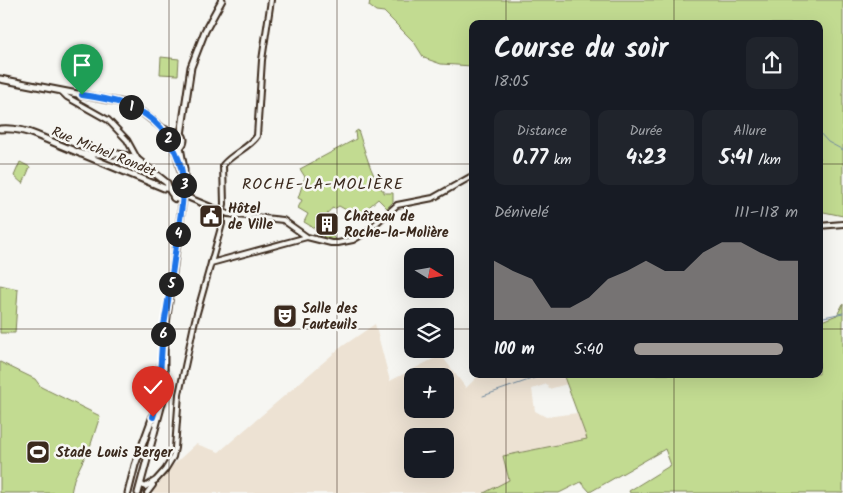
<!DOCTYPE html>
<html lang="fr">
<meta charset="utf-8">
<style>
:root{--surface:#171b24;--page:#20242c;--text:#f1f3f6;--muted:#9ea1a6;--accent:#9f9995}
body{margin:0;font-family:Kalam,sans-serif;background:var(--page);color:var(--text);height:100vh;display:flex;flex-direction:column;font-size:19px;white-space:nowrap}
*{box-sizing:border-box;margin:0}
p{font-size:16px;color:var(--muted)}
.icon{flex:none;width:28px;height:28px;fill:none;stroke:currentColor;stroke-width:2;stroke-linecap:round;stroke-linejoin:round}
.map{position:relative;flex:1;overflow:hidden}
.side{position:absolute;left:469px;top:20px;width:354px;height:358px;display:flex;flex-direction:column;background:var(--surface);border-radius:10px;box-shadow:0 5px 20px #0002}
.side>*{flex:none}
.needle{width:32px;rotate:101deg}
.buttons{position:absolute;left:404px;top:248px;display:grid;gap:10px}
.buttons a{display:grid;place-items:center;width:50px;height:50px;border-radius:10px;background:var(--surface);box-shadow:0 5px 20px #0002;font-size:25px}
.pin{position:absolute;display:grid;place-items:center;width:42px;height:42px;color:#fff;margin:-51px -21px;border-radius:50% 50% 50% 0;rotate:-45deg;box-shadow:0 0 5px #0007}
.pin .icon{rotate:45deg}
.km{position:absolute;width:25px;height:25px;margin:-12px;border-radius:50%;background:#222;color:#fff;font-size:14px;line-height:25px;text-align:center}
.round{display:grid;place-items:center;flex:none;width:52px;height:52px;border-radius:10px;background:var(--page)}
.summary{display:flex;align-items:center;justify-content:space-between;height:85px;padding:0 25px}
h1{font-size:28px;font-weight:700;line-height:38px}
.figures{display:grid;grid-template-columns:repeat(3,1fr);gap:8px;height:85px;padding:5px 25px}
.figures div{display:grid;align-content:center;border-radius:10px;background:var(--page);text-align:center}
.figures b{font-size:21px;font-weight:700}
.figures small{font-size:14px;font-weight:400}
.figures p{font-size:14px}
.chart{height:140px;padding:10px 25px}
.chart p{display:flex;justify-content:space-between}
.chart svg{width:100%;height:90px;margin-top:5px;fill:var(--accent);opacity:.7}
ul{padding:0 25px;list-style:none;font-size:16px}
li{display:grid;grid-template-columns:80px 60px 1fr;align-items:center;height:38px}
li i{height:12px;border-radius:6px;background:var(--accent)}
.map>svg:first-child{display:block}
.built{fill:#ede2d3;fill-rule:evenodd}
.green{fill:#c2db91;stroke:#7e8258}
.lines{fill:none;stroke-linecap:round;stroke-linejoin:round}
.stream{stroke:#738ca0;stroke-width:1}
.minor-casing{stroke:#3b2a1e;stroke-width:8}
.major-casing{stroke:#3b2a1e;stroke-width:9}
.minor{stroke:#f6f6f2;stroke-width:4}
.major{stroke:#f6f6f2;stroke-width:5}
.minor-bridge-casing{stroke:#3b2a1e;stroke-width:8;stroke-linecap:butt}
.minor-bridge{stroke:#f6f6f2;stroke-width:4}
.route-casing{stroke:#fff;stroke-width:10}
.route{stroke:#1a73e8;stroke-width:6}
.grid{fill:none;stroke:#3b2a1e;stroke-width:1;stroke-opacity:0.55}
.labels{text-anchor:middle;stroke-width:5;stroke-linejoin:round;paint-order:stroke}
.street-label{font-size:14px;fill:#3b2a1e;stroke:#f6f6f2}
.poi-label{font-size:14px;font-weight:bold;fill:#3b2a1e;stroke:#f6f6f2;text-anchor:start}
.quarter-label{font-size:16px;letter-spacing:1px;fill:#3b2a1e;stroke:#f6f6f2}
</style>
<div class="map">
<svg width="843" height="493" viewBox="0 0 843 493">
<rect width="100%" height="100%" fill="#f6f6f2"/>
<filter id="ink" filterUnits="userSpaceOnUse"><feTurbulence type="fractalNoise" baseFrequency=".02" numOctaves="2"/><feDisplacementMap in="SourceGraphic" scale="10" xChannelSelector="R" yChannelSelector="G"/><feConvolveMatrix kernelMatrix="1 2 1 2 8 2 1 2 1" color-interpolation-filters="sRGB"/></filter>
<g filter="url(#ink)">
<path class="built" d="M375 324 390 381 441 355 466 388 480 374H563L567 384 549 389 547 384 532 389 535 411 546 417 577 413 588 439 503 456 510 480 484 493H152L170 468 196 444 219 452 340 348ZM412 376H445V409H412ZM412 436H445V469H412Z"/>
<path class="green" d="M370 0H843V216L819 211V24H472V66L441 64 424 58 414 42 384 12 376 11 369 6Z
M161 57 179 59 178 75 160 74Z
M358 130C365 151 370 172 382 190H384V193H393V202L387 208 378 199 356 218 350 216 348 211 339 206 334 209 333 208C327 211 326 218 325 225L336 241 323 237 324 235 321 234 320 236 318 235 319 231 304 222 308 214 298 208 302 200 298 198 305 177 300 169 356 139 355 132Z
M20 162 30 167 23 184 14 176Z
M0 285 18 289 15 333H0Z
M843 304V493H630L629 491 671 465 665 449 590 492 581 482 559 493H484L509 480 503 456 587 439 563 374H819V322L837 315Z
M0 362 35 379 41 387 100 416 91 444 74 479 71 493H0Z"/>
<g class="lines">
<path class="stream" d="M819 132 828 142 843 150
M819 318 843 313
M483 396 546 374"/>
<g class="minor-casing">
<path id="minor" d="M62 92 67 97 108 120 127 140 138 160
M187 197 228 214 283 220 307 237 331 243H338L353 240 365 233 397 205 433 198 472 176
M819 226 843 224
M211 263 307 237
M141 484 145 487 156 480 165 470 173 457 175 448 179 394 184 371 195 320 222 224V212L224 204 223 165C233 153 249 148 257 136L262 60 271 0
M147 493 153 485"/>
</g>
<g class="major-casing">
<path id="major" d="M0 79 124 103 143 113 162 128 173 133
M0 129C13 128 24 130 36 135L164 188C171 188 174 190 179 193L180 197 177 199C174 199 173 198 173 195 170 192 168 187 167 183L138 160 128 156 118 154H81
M168 140a8 8 0 1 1 16 0a8 8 0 1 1-16 0Z
M181 135 191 67 205 31 222 0
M173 148 177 154 181 172
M128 493 135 465 157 405 161 364
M138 493 164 396V339L184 190V169L180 147"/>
</g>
<use href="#minor" class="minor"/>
<use href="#major" class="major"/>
<g class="minor-bridge-casing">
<path id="minor-bridge" d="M181 195 187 197"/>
</g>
<use href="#minor-bridge" class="minor-bridge"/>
</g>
</g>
<g class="lines" filter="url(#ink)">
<g class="route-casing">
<path id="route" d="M82 95C111 99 141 105 161 128 166 133 166 139 169 145 171 148 175 149 176 153 189 181 181 210 177 239 173 266 170 292 165 319 159 351 163 385 153 417"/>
</g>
<use href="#route" class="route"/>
</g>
<path class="grid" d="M169 0V493M337 0V493M506 0V24M674 0V24M0 164H472M819 164H843M0 329H412M445 329H472M819 329H843M506 374V493M674 374V493"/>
<defs>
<g id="civic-square" transform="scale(1.25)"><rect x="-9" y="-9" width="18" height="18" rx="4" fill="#3b2a1e" stroke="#f6f6f2"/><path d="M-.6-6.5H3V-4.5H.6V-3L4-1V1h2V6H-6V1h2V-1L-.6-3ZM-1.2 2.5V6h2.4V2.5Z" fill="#fff"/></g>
<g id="building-square" transform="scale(1.25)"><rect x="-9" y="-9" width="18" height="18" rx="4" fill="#3b2a1e" stroke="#f6f6f2"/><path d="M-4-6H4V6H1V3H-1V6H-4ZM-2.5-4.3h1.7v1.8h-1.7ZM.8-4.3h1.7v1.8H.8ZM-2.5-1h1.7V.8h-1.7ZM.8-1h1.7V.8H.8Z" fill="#fff"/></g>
<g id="theatre-square" transform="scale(1.25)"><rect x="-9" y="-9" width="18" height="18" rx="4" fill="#3b2a1e" stroke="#f6f6f2"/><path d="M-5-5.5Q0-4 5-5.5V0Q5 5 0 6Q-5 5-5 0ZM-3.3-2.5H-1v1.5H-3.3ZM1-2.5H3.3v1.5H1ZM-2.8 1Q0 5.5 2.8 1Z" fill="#fff"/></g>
<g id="stadium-square" transform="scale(1.25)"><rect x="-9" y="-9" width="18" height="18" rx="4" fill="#3b2a1e" stroke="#f6f6f2"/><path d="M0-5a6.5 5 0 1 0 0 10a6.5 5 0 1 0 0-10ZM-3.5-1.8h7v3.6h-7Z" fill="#fff"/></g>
</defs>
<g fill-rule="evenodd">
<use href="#civic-square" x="211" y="216"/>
<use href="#building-square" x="327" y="224"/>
<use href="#theatre-square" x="285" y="316"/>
<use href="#stadium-square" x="38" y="452"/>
</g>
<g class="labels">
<g class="street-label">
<text transform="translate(104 151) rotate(22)" y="5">Rue Michel Rondet</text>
</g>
<g class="poi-label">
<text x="228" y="213">Hôtel<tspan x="228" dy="16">de Ville</tspan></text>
<text x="344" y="221">Château de<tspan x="344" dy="16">Roche-la-Molière</tspan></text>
<text x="302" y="313">Salle des<tspan x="302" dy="16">Fauteuils</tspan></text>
<text x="56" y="457">Stade Louis Berger</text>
</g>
<g class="quarter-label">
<text x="323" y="189">ROCHE-LA-MOLIÈRE</text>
</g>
</g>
</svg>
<div class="buttons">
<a><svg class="needle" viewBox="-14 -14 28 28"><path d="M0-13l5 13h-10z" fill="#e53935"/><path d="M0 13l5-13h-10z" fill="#9ea1a6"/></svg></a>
<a><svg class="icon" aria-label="layers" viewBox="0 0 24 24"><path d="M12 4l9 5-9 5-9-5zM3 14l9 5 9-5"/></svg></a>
<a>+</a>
<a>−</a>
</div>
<div class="pin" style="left:82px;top:95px;background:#1e9e55"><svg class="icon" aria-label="arrive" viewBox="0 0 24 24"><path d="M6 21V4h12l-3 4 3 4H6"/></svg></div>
<div class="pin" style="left:153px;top:417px;background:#d93025"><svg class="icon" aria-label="check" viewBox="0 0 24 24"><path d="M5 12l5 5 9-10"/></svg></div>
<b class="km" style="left:131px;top:107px">1</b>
<b class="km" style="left:168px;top:139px">2</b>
<b class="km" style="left:184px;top:185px">3</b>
<b class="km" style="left:178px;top:234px">4</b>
<b class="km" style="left:171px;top:284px">5</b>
<b class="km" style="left:163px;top:334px">6</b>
<section class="side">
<div class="summary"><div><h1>Course du soir</h1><p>18:05</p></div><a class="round"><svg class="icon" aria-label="share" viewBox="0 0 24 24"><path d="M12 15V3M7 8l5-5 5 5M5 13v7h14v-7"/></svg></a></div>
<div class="figures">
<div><p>Distance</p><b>0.77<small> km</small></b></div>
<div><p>Durée</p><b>4:23</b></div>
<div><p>Allure</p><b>5:41<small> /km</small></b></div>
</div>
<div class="chart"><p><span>Dénivelé</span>111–118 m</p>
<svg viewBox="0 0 160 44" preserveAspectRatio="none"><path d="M0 44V15L10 20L20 24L30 38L40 38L50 33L60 24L70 20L80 15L90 20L100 20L110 11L120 6L130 6L140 11L150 15L160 15V44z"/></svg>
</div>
<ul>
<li><b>100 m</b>5:40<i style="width:91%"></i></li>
</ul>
</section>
</div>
